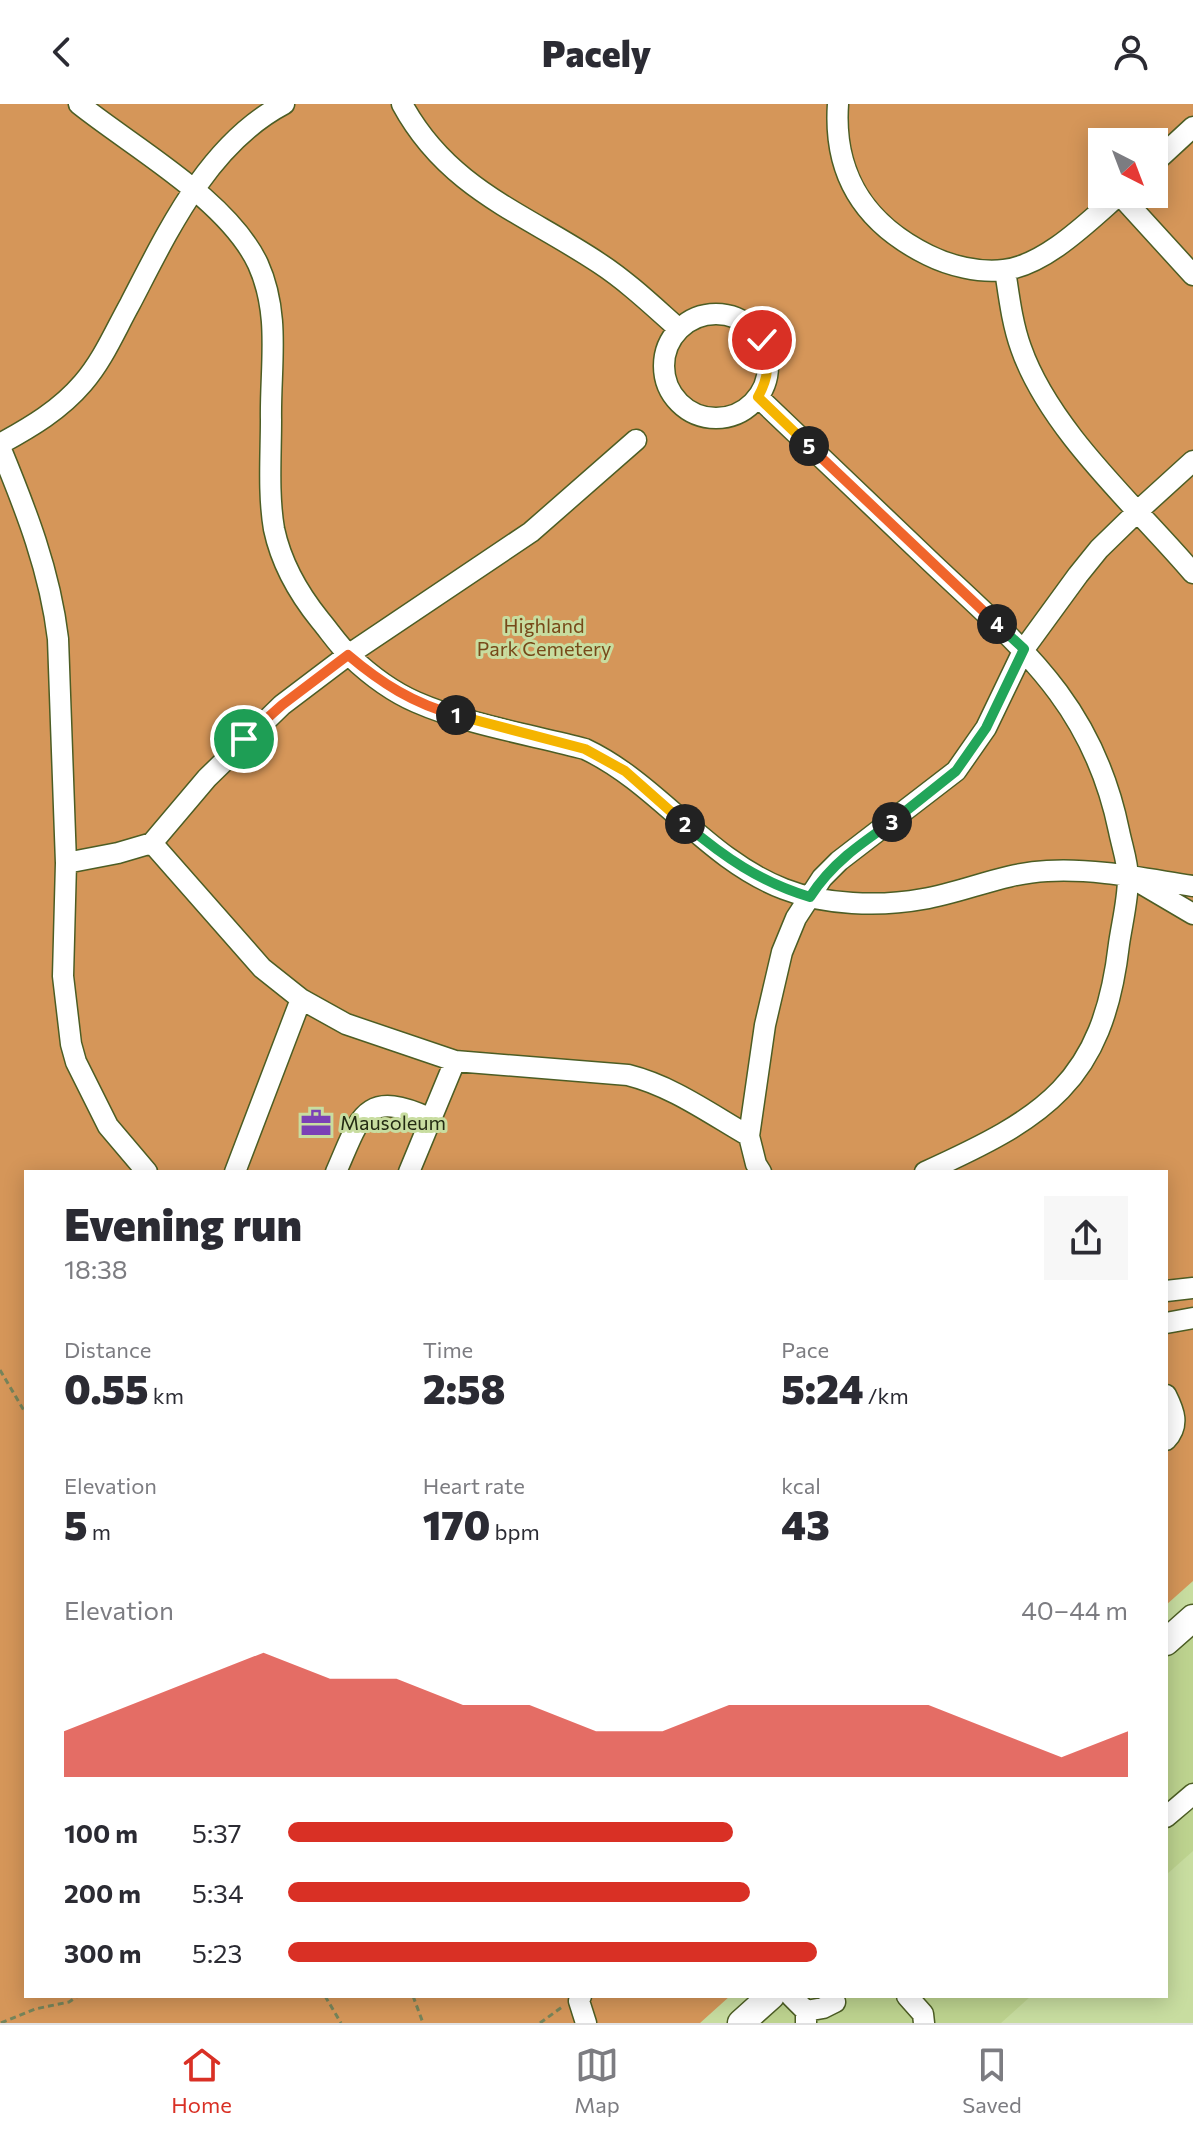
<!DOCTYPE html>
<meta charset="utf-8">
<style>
:root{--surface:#fff;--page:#f7f7f7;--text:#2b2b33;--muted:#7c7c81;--line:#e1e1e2;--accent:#d93025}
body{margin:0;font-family:Commissioner,sans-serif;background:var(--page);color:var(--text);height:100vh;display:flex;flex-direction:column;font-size:30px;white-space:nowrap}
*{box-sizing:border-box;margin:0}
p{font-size:26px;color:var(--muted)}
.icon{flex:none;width:44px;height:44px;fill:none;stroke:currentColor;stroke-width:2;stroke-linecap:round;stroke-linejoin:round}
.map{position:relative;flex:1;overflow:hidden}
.details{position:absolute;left:24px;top:1066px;width:1144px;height:828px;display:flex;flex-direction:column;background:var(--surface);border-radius:0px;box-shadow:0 4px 20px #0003}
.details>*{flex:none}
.needle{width:52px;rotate:138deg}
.controls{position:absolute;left:1088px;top:24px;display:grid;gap:16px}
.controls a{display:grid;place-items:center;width:80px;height:80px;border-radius:0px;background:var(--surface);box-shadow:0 4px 20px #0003;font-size:40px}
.pin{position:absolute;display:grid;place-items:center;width:68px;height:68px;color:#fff;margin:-34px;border:4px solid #fff;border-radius:50%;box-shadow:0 2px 8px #0007}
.km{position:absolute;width:40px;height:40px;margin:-20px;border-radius:50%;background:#222;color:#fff;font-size:22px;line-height:40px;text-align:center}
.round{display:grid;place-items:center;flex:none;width:84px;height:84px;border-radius:0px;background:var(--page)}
.headline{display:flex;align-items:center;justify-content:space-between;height:136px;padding:0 40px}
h1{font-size:44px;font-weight:800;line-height:60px}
.metrics{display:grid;grid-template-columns:repeat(3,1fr);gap:12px;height:136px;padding:8px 40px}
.metrics div{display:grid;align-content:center}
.metrics b{font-size:40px;font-weight:800}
.metrics small{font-size:22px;font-weight:400}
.metrics p{font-size:22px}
.chart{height:224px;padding:16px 40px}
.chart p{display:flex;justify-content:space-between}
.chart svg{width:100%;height:144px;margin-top:8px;fill:var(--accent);opacity:.7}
ul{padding:0 40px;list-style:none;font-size:26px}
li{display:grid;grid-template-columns:128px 96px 1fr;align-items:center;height:60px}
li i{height:20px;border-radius:10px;background:var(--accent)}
header{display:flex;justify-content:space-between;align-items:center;height:104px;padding:0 40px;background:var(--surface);font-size:36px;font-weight:800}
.menu{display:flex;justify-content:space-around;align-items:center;height:112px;border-top:2px solid var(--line);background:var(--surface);font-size:22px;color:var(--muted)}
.menu a{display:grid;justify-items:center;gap:4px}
.menu .active{color:var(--accent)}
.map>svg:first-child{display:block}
.built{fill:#bdd38f}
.green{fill:#d59659;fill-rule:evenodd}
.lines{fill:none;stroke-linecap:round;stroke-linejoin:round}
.minor-casing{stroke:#4c5d24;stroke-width:23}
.major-casing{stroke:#4c5d24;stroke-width:29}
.path{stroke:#76845a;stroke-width:3;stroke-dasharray:6 4;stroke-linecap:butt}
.minor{stroke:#fff;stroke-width:20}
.major{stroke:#fff;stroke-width:26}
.split-1-casing{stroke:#fff;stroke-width:16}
.split-2-casing{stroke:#fff;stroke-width:16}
.split-3-casing{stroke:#fff;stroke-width:16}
.split-4-casing{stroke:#fff;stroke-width:16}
.split-5-casing{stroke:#fff;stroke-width:16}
.split-6-casing{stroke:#fff;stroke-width:16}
.split-1{stroke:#f0652b;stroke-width:10}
.split-2{stroke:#f5b400;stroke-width:10}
.split-3{stroke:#22a559;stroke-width:10}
.split-4{stroke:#22a559;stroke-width:10}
.split-5{stroke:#f0652b;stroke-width:10}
.split-6{stroke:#f5b400;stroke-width:10}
.labels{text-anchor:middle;stroke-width:6;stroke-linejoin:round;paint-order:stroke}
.park-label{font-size:20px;fill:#774919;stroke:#c8dda0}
.poi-label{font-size:20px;fill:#242b13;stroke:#c8dda0;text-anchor:start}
</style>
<header><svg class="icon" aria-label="back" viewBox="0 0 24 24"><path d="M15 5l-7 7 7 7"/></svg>Pacely<svg class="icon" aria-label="person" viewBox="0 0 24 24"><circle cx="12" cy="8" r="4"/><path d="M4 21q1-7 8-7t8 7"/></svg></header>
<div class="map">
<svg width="1193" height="1919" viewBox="0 0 1193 1919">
<rect width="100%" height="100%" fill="#c8dda0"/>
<path class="built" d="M1193 1514V1747L1166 1771V1538Z
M771 1892H1031L1001 1919H741Z"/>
<path class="green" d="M0 0H1193V1477L1166 1501V1068H26V1892H730L700 1919H0ZM1102 38H1154V90H1102Z"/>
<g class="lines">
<g class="minor-casing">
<path id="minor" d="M79 0C134 44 228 96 258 160 281 211 270 262 271 316 271 351 268 390 274 425 281 458 299 490 320 516 330 528 340 543 351 553 370 571 393 588 416 598 466 620 532 631 585 645 659 680 706 755 784 785 824 801 880 803 923 795 965 788 1003 769 1047 767 1095 764 1146 775 1193 782
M402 0C448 85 524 109 599 159 628 178 653 202 679 225
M838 0C833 71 865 120 928 151 950 162 979 169 1004 166 1046 161 1090 116 1120 90
M1154 59 1193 23
M1120 91 1193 171
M1005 166C1009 192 1012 219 1021 244 1050 327 1136 402 1193 469
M664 262a52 52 0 1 1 104 0a52 52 0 1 1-104 0Z
M758 293C816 349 875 404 933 460 1022 544 1093 600 1119 727 1122 742 1128 759 1128 774 1128 796 1122 819 1119 840 1103 979 1044 1014 925 1068
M0 340C31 323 60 306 83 279 103 256 115 227 130 200 168 127 208 40 284 0
M0 343C26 406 50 467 58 535L66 759 63 872 71 940 76 958 108 1022 147 1068
M152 739 262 864 301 895 346 920 455 957 628 971C672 982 709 1009 749 1032
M66 759 118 749 152 739 207 674 282 601 348 551 531 428 636 336
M1142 780 1193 810
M235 1068 301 895
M336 1068C360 1014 363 984 429 1014
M409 1068 455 957
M761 1068 756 1060 749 1032 765 921 782 848 796 814 822 774 839 757 956 667 986 624 1024 545 1078 471 1099 445 1138 407 1193 357
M1166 1187 1193 1184
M1166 1219 1193 1214
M1166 1291C1174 1307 1180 1321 1166 1336
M1166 1713 1193 1690
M581 1892 579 1897 586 1919
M791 1892 806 1907V1919
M907 1892 923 1910 924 1919
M806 1907 823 1904 835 1898"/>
</g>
<g class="major-casing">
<path id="major" d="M1166 1538 1193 1514
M741 1919 771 1892"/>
</g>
<path class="path" d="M0 1266 26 1310
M325 1892 341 1919
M413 1892 423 1919
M1 1919 35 1905 69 1898 78 1892
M540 1919 562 1903"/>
<use href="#minor" class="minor"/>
<use href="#major" class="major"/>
</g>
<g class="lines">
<g class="split-1-casing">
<path id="split-1" d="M244 635 282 601 348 551C381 579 414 600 456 611"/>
</g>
<g class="split-2-casing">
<path id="split-2" d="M456 611 585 645 625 667 685 720"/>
</g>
<g class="split-3-casing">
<path id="split-3" d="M685 720C724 753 760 778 810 793 831 760 860 740 892 718"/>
</g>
<g class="split-4-casing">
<path id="split-4" d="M892 718 956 667 986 624 1024 545 997 520"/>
</g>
<g class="split-5-casing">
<path id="split-5" d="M809 342 997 520"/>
</g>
<g class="split-6-casing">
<path id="split-6" d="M762 236C770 258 769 273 758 293L809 342"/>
</g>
<use href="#split-1" class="split-1"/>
<use href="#split-2" class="split-2"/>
<use href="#split-3" class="split-3"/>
<use href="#split-4" class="split-4"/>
<use href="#split-5" class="split-5"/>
<use href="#split-6" class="split-6"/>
</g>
<defs>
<g id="office-bare" transform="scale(2.4)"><path d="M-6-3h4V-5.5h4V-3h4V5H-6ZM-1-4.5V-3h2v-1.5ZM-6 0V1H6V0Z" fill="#7b40b6" stroke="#c8dda0" stroke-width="2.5" paint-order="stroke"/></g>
</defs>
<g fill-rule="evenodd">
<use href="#office-bare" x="316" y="1019"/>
</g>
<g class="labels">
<g class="park-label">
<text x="544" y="529">Highland<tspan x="544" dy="23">Park Cemetery</tspan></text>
</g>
<g class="poi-label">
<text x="340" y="1026">Mausoleum</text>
</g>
</g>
</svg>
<div class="controls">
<a><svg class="needle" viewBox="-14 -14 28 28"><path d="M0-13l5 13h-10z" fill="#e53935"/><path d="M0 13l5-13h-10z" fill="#7c7c81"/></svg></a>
</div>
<div class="pin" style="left:244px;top:635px;background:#1e9e55"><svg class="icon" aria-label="arrive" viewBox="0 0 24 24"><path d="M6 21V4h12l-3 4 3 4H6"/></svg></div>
<div class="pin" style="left:762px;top:236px;background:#d93025"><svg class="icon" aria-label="check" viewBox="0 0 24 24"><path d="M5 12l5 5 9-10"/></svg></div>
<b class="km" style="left:456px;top:611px">1</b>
<b class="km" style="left:685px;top:720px">2</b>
<b class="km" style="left:892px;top:718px">3</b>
<b class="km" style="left:997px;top:520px">4</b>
<b class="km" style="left:809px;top:342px">5</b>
<section class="details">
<div class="headline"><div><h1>Evening run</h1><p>18:38</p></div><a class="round"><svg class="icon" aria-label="share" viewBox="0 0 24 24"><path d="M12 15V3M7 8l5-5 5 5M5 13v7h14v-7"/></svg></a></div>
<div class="metrics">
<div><p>Distance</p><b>0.55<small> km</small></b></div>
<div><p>Time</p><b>2:58</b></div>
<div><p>Pace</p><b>5:24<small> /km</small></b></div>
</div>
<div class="metrics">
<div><p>Elevation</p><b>5<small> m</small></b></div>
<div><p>Heart rate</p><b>170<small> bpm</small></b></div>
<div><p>kcal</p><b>43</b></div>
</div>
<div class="chart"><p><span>Elevation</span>40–44 m</p>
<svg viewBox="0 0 160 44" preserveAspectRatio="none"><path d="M0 44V30L10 22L20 14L30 6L40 14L50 14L60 22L70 22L80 30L90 30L100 22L110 22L120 22L130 22L140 30L150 38L160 30V44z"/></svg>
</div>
<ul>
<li><b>100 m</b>5:37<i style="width:53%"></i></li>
<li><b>200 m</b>5:34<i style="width:55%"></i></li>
<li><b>300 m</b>5:23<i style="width:63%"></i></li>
</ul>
</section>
</div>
<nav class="menu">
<a class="active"><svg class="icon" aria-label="home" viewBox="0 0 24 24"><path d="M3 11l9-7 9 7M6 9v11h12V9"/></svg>Home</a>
<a><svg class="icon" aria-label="map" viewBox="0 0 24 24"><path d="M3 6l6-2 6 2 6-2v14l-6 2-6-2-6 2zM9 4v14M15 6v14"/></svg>Map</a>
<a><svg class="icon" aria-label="saved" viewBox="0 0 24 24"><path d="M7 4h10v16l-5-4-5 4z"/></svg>Saved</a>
</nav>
